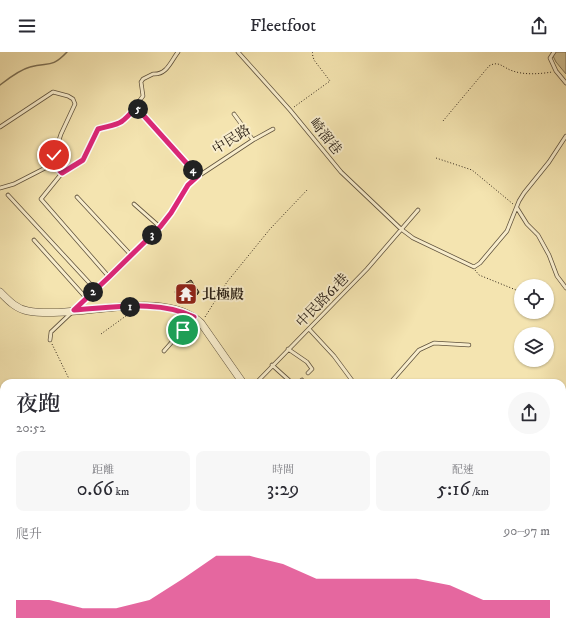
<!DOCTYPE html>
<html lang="zh-TW">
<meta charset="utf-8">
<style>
:root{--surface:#fff;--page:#f7f7f7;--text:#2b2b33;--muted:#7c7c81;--accent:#db2777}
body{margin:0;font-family:"IM FELL DW Pica","Noto Serif TC",serif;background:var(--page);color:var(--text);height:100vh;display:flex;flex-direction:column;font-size:15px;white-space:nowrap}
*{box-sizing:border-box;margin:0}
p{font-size:13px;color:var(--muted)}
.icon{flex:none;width:22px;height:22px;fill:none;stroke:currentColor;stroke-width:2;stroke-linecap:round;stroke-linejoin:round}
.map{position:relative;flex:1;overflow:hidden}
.details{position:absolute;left:0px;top:327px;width:566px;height:256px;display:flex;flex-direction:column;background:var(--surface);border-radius:12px 12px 0 0;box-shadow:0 1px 3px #0004}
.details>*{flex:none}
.tools{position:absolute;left:514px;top:227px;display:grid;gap:8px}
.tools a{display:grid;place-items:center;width:40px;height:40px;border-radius:50%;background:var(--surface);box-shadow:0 1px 3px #0004;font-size:20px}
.pin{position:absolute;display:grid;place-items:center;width:34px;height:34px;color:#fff;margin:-17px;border:2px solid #fff;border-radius:50%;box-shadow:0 1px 4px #0007}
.km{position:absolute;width:20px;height:20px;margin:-10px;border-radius:50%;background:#222;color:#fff;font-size:11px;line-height:20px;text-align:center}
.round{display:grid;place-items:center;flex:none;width:42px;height:42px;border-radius:21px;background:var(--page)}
.overview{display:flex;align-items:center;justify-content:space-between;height:68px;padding:0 16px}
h1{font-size:22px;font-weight:600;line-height:30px}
.stats{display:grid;grid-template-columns:repeat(3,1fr);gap:6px;height:68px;padding:4px 16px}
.stats div{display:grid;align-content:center;border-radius:8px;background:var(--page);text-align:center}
.stats b{font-size:20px;font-weight:600}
.stats small{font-size:11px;font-weight:400}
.stats p{font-size:11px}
.chart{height:112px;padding:8px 16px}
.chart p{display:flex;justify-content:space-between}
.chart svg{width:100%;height:72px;margin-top:4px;fill:var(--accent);opacity:.7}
header{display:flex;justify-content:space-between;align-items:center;height:52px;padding:0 16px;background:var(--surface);font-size:18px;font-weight:600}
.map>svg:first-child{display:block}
.green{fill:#d2c396;stroke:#807256}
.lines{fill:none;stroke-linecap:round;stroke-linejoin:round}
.stream{stroke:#7c6f54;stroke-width:1.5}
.service-casing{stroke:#5f523d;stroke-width:4.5}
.tertiary-casing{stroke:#5f523d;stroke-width:8}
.path{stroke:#2d2217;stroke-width:1;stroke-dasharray:1 2;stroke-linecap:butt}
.service{stroke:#f8edcc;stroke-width:3}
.tertiary{stroke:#f8edcc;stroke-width:7}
.wall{fill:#7f7459;stroke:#2d2217}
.shaded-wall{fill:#685e48;stroke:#2d2217}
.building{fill:#948767;stroke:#2d2217}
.route-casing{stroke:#fff;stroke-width:8}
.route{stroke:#db2777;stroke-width:5}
.labels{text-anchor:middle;stroke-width:4;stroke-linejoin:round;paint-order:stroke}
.street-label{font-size:14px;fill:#2d2217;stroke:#f8edcc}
.poi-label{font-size:14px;font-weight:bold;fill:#2d2217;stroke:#f8edcc;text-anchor:start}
</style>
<header><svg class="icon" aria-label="menu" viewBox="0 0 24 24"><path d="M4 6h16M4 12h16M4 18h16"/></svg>Fleetfoot<svg class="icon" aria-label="share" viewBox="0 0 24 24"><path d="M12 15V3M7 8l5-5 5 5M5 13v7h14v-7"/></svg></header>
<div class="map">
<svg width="566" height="583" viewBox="0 0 566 583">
<rect width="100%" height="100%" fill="#f4e4b0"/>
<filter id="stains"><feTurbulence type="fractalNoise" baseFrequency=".005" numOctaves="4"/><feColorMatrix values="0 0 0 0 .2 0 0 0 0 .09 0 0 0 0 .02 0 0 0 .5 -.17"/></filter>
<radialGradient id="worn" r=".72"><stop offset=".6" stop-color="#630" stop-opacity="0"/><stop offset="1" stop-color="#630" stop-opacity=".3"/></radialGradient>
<path class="green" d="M551 0H566V22L556 10Z"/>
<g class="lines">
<path class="stream" d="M0 33C9 26 19 18 30 15 48 9 50 18 67 0
M130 579 133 583"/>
<g class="service-casing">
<path id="service" d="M238 0 290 58 341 120 401 177 413 186 474 215 480 211 507 179 519 149 524 141 549 110 566 84
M554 0 550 6 556 19 566 31
M136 55 198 124
M234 62 253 88
M0 75 53 40 68 44 73 47 75 52 61 82 54 103 53 112
M53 112 62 121 41 147 109 225
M62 121 83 108 98 77 118 73 126 67 143 44 141 30 143 27 153 22C167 23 171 9 178 0
M0 136 14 132 53 112
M8 143 95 237
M77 145 131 203
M134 152 160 175
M517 156 527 172 538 183 549 203 557 224 566 236
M34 188 87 247
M309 277 334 304 354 331
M50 288 51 280 109 225 160 175 171 161 188 133 194 127 253 88 273 77
M288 297 307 310 312 317 308 321
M164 299 193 266
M272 313 292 331
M256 331 367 217 418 158
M298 331 302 328
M390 331 419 298 434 291 469 293
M562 483 566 479
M562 539 566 542
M461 579 465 583
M166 583 170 579"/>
</g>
<g class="tertiary-casing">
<path id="tertiary" d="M0 240C8 248 16 257 28 259 77 268 162 235 201 271L243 331
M411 579 414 583"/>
</g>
<path class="path" d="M294 55 330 29 314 8 312 1 313 0
M443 69 489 14C499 8 503 16 513 19 524 23 540 22 552 20
M436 106 472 118 513 152
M475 218 479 223 521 240
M205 265 227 230 270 177 308 137
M101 282 130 261
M52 292 71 331
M0 421 4 419
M0 500 4 511
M0 537 4 530
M0 540 4 547
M16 579V583
M233 583 238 579"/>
<use href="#service" class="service"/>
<use href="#tertiary" class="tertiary"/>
</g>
<path class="wall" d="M178 236 199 240 196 244 184 252 175 240Z"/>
<path class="shaded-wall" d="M199 240 196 244 184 252 187 248Z"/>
<path class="building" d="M191 228 199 240 187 248 178 236Z"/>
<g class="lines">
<g class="route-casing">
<path id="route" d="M54 103 53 112 62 121 83 108 98 77C120 71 120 74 136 55L198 124 188 133 171 161 160 175 109 225 74 258C111 256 160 247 194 265L183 278"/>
</g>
<use href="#route" class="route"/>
</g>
<defs>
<g id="temple-square" transform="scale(1.15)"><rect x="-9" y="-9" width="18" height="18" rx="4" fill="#8f2418" stroke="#f8edcc"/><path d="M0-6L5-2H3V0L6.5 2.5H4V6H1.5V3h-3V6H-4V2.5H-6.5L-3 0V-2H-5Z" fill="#fff"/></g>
</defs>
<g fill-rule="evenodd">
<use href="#temple-square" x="186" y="242"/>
</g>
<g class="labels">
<g class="street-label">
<text transform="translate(326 84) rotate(51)" y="5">崎溜巷</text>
<text transform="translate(231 87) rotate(-32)" y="5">中民路</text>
<text transform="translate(322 248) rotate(-46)" y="5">中民路61巷</text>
</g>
<g class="poi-label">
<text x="202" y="247">北極殿</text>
</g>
</g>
<rect width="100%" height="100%" filter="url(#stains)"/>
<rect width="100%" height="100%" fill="url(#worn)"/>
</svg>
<div class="tools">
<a><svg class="icon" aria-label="locate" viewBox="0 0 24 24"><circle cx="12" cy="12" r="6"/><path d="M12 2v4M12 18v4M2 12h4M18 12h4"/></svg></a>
<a><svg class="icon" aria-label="layers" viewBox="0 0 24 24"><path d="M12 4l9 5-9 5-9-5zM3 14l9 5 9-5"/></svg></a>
</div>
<div class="pin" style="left:183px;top:278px;background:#1e9e55"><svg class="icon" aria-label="arrive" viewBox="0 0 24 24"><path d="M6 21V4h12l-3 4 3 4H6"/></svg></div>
<div class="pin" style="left:54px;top:103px;background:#d93025"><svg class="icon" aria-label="check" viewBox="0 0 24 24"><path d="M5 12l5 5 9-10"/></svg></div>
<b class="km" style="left:130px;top:255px">1</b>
<b class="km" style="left:93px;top:240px">2</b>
<b class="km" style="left:152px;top:183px">3</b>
<b class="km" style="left:193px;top:118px">4</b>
<b class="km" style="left:138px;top:57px">5</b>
<section class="details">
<div class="overview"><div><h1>夜跑</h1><p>20:52</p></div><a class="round"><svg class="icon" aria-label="share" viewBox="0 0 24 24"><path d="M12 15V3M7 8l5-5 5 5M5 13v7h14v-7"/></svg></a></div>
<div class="stats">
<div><p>距離</p><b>0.66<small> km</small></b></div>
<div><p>時間</p><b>3:29</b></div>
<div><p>配速</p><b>5:16<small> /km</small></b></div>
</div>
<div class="chart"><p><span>爬升</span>90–97 m</p>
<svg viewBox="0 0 160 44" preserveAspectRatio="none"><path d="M0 44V33L10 33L20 38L30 38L40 33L50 20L60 6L70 6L80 11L90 20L100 20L110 20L120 20L130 24L140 33L150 33L160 33V44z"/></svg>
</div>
</section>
</div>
